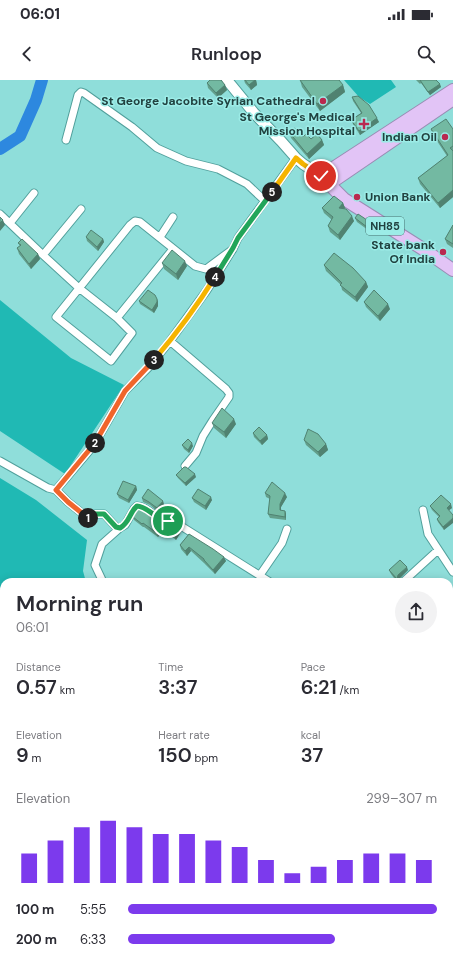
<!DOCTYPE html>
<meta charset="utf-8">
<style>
:root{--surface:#fff;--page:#f2f2f3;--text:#2b2b33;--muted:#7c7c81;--accent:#7c3aed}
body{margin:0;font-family:"DM Sans",sans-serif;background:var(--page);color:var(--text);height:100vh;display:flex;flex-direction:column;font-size:15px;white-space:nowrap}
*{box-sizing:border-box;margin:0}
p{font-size:13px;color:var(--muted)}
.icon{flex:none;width:22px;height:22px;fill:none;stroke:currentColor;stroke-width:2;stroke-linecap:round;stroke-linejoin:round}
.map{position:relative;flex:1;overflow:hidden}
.side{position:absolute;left:0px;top:498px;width:453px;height:384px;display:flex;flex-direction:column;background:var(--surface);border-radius:12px 12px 0 0;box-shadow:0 2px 10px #0003}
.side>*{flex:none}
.pin{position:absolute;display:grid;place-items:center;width:34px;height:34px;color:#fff;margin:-17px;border:2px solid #fff;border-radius:50%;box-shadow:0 1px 4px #0007}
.km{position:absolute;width:20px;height:20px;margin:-10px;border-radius:50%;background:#222;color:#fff;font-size:11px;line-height:20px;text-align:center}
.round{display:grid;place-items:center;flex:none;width:42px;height:42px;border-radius:21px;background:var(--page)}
.head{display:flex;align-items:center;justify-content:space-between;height:68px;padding:0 16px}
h1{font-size:22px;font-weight:600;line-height:30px}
.figures{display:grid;grid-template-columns:repeat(3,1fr);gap:6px;height:68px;padding:4px 16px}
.figures div{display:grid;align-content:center}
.figures b{font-size:20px;font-weight:600}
.figures small{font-size:11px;font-weight:400}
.figures p{font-size:11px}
.chart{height:112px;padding:8px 16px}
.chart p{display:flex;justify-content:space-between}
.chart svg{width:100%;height:72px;margin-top:4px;stroke:var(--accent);stroke-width:6}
ul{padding:0 16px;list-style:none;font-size:13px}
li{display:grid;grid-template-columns:64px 48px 1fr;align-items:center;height:30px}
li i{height:10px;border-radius:5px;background:var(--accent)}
.status{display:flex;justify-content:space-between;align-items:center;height:28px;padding:0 20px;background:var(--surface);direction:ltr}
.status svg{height:11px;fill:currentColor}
header{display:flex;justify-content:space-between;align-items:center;height:52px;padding:0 16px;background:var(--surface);font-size:18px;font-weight:600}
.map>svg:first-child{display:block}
.green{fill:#20b9b4}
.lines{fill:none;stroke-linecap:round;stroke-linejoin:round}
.river{stroke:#2d88df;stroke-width:12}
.minor-casing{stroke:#51a09c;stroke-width:9}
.secondary-casing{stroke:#51a09c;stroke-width:12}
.trunk-casing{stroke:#998db4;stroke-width:14}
.minor{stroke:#fff;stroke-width:7}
.secondary{stroke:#fff;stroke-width:10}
.trunk{stroke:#e2c4f6;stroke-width:12}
.wall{fill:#639f8b}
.shaded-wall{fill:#508271}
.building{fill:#73b9a2;stroke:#508271}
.split-1-casing{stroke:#fff;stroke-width:8}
.split-2-casing{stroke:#fff;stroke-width:8}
.split-3-casing{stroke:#fff;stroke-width:8}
.split-4-casing{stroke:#fff;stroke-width:8}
.split-5-casing{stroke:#fff;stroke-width:8}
.split-6-casing{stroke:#fff;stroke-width:8}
.split-1{stroke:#22a559;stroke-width:5}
.split-2{stroke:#f0652b;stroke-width:5}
.split-3{stroke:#f0652b;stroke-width:5}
.split-4{stroke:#f5b400;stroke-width:5}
.split-5{stroke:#22a559;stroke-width:5}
.split-6{stroke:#f5b400;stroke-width:5}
.poi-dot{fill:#b9294f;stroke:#9cece7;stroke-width:1.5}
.labels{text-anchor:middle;stroke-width:3;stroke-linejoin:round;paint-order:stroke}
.shield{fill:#9cece7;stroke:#467572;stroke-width:1}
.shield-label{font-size:11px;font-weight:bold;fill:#214240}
.poi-label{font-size:12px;font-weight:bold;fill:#214240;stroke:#9cece7;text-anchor:end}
</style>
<div class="status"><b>06:01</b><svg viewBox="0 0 49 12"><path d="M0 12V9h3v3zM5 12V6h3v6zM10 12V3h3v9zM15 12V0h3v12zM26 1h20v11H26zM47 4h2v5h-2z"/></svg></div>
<header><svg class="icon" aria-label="back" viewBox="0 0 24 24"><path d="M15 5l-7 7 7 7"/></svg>Runloop<svg class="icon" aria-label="search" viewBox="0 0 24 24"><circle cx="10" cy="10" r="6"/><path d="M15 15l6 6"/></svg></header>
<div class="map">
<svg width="453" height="882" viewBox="0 0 453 882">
<rect width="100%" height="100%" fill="#8fdeda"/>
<path class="green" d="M344 0H391L396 7 370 24 359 17Z
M0 220 71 278 124 305 65 394 0 351Z
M0 398 36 420 87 460 83 491 86 502H4V585H0Z"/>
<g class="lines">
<path class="river" d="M0 69 20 56 36 20 42 0"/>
<g class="minor-casing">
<path id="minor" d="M66 60 78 15 81 12 84 13 132 47 157 68 186 81 218 89 247 104 265 121
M81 129 43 175 79 208 117 238
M0 134 43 175
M10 143 34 113
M160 157 173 137
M173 169 117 238 132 253 111 281 56 237 130 145 135 141 140 142 195 186 206 189 233 169
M170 261 226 309 229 313V317L213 340 203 356 196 373 185 386
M0 381 48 408 56 410 68 422 88 438 95 434H104L116 447 120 448
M56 410 94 365 125 311 149 287 170 261 207 210 233 169 238 158 296 78
M423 430 428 454 453 492
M260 495 282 463 287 449
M103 502 95 485 102 464 120 448 125 445 134 429 137 426C147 426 154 437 163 440 166 441 170 441 173 441L270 502
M403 502 438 470
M449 589 453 586
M449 639 453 644
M0 677 4 675
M449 781H453
M449 828 453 830
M0 843 4 842
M449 853 453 855
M81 878 84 882
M264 878 268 882
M165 882 168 878"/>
</g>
<g class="secondary-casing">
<path id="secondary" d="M227 0 254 33 281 61 296 78 303 84 321 96"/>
</g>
<g class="trunk-casing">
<path id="trunk" d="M453 10 321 96 344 119 423 169 453 190
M329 104 452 20"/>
</g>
<use href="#minor" class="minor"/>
<use href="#secondary" class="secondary"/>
<use href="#trunk" class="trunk"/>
</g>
<path class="wall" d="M244 0H256L257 5 251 10 245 3Z
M300 0 343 5 345 12 320 31 302 7Z
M416 0H436L441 7 430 15 421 3 420 4Z
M207 3 225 5 227 10 218 18 208 8Z
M352 17 379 42 360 55 353 44 351 40 361 33 353 21Z
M431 49H453V117L440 128 420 104 418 98 447 76 433 55Z
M289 52 303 57 322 60 324 65 309 79 291 58Z
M343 123 345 128 344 129 354 141 340 160 330 152 328 146 332 140 324 133 322 128Z
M355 138 370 142 371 145 368 150 357 142Z
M453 145V168L447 164 445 159Z
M86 157 103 159 104 162 98 171 87 161Z
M18 163 38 174 40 179 31 189 19 174 17 168 20 166Z
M162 183 187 186 178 200 164 189Z
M324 185 366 202 368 207 357 222 342 210 341 205 326 191Z
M157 219 158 222V226L154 233 140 224 139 221Z
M364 222 390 229 380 241 366 227Z
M212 343 236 344 226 358 214 348Z
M253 353 267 355 268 359 262 365 254 357Z
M304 360 326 364 328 370 320 377 306 365Z
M182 365 193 366 189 373 184 369Z
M176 395 196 397 186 406 178 398Z
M136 406 137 410 129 423 119 418 117 414Z
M265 413 287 417 281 427V430L285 431 286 434V440L270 438 268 434 270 419 266 417Z
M142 418 163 421 164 425 158 432 150 425 143 422Z
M192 418 212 420 206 430 194 422Z
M430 426 452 428 449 430 444 450 438 442 437 439 439 437 432 430Z
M133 437 156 439 181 452 176 460 163 450 158 457 144 447H143L134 440Z
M189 454 226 481 215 494 204 483 191 471 187 476 181 469 180 465Z
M389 490H408L399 499 398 502H397L391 494Z
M392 878H400L398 881H395Z"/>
<path class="shaded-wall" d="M255 0H256L257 5 251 10 249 5Z
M440 4 441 7 430 15 428 12Z
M225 5 227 10 218 18 216 13Z
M343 5 345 12 320 31 317 24Z
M377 38 379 42 360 55 359 51Z
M322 60 324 65 309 79 307 74Z
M453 110V117L440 128 438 123Z
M343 123 345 128 341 133 339 128Z
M352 136 354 141 340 160 338 155Z
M3 140 5 145 0 151V143Z
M370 142 371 145 368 150 367 147Z
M103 159 104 162 98 171 97 167Z
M38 174 40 179 31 189 29 184Z
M185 181 187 186 178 200 176 194Z
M366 202 368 207 357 222 355 217Z
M157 219 158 222V226L154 233 152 230Z
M388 224 390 229 380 241 378 236Z
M234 339 236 344 226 358 224 352Z
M267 355 268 359 262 365 260 361Z
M192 363 193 366 189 373 188 370Z
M326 364 328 370 320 377 318 372Z
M195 394 196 397 186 406 185 403Z
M136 406 137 410 129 423 128 420Z
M285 413 287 417 281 427V434L280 430V424Z
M211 417 212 420 206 430 205 426Z
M163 421 164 425 158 432 157 428Z
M451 424 452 428 448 431 447 428Z
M285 431 286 434V440L285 437Z
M453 438V443L444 450 443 447Z
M161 446 163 450 158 457 157 453Z
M180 448 181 452 176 460 174 456Z
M189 467 191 471 187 476 185 471Z
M224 477 226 481 215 494 213 490Z
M407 487 408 490 399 499 398 502 397 499 398 495Z
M453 570V577L449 580V573Z"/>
<path class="building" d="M210 0H221L225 5 216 13 207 3Z
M245 0H255L249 5Z
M300 0H339L343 5 317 24Z
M420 0H436L440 4 428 12Z
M358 16 369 25 377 38 359 51 351 40 362 33 352 17Z
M446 39 453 49V66L450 68 453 71V110L438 123 418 98 448 75 431 49Z
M295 48 303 57 306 54 311 59 317 54 322 60 307 74 289 52Z
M334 116 343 123 339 128 346 129 352 136 338 155 328 146 333 137 322 128Z
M358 134 370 142 367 147 355 138Z
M0 137 3 140 0 143Z
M453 145V164L445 159Z
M91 150 103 159 97 167 86 157Z
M22 159 38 174 29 184 17 168 21 165 18 163Z
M172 170 185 181 176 194 162 183Z
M334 173 353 188 366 202 355 217 340 205 342 203 324 185Z
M148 210 155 215 157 219V222L152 230 139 221Z
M374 210 388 224 378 236 364 222Z
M222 328 234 339 224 352 212 343Z
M259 347 267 355 260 361 253 353Z
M308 349 318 354 326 364 318 372 304 360Z
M188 359 192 363 188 370 182 365Z
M184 387H186L195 394 185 403 176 395Z
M123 401 136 406 128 420 117 414Z
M272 402 285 413 280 424V430L285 431V437L268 434 270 416 265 413Z
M148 409 163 421 157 428 149 422 142 418Z
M198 409 211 417 205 426 192 418Z
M441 415 451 424 447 428 453 435V438L443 447 437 439 440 436 430 426Z
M138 428 156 439 165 442 169 446 171 443 180 448 174 456 161 446 157 453 143 443 142 444 133 437Z
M189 454 213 469 224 477 213 490 204 480V479L189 467 185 471 180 465Z
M400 480 407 487 398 495 397 499 389 490Z
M449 566 453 570 449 573Z
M449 873 453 876V882H434L437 878H449Z
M408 878H413L418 882H404Z"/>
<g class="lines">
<g class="split-1-casing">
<path id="split-1" d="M88 438 95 434H104L116 447 120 448C130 442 129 433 137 426 147 426 155 439 168 441"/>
</g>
<g class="split-2-casing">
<path id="split-2" d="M88 438 68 422 56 410 95 363"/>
</g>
<g class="split-3-casing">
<path id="split-3" d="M95 363 125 311 154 280"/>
</g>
<g class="split-4-casing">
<path id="split-4" d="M154 280C176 254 197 226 215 197"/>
</g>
<g class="split-5-casing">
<path id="split-5" d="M215 197 233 168 238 158 272 112"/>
</g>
<g class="split-6-casing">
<path id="split-6" d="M272 112 296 78 303 84 321 96"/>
</g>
<use href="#split-1" class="split-1"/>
<use href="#split-2" class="split-2"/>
<use href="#split-3" class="split-3"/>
<use href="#split-4" class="split-4"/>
<use href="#split-5" class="split-5"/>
<use href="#split-6" class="split-6"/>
</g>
<g class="poi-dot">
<circle cx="323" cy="21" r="4"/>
<path d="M362 38h4v4h4v4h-4v4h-4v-4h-4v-4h4z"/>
<circle cx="445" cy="57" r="4"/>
<circle cx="357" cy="117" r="4"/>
<circle cx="443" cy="172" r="4"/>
</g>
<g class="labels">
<rect class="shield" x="366" y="137" width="38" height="18" rx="3"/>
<g class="shield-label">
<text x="385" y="150">NH85</text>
</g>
<g class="poi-label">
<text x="315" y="25">St George Jacobite Syrian Cathedral</text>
<text x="355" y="41">St George's Medical<tspan x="355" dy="14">Mission Hospital</tspan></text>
<text x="437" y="61">Indian Oil</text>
<text x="365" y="121" text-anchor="start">Union Bank</text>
<text x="435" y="169">State bank<tspan x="435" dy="14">Of India</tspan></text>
</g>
</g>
</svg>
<div class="pin" style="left:168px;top:441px;background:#1e9e55"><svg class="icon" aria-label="arrive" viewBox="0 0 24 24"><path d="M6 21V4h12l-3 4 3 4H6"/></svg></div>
<div class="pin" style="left:321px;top:96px;background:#d93025"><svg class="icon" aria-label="check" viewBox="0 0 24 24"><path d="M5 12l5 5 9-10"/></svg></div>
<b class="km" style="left:88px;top:438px">1</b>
<b class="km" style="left:95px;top:363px">2</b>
<b class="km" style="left:154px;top:280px">3</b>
<b class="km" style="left:215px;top:197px">4</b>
<b class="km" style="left:272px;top:112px">5</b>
<section class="side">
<div class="head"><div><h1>Morning run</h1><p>06:01</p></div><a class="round"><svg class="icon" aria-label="share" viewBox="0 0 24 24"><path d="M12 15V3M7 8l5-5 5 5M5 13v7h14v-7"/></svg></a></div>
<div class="figures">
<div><p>Distance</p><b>0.57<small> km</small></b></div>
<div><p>Time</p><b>3:37</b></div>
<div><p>Pace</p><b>6:21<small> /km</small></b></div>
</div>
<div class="figures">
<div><p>Elevation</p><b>9<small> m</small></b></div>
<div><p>Heart rate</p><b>150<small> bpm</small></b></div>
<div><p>kcal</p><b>37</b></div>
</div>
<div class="chart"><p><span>Elevation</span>299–307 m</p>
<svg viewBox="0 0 160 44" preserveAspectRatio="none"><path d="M5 44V26M15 44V18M25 44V10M35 44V6M45 44V10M55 44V14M65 44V14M75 44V18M85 44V22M95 44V30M105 44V38M115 44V34M125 44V30M135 44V26M145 44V26M155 44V30"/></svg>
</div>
<ul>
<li><b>100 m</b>5:55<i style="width:100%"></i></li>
<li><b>200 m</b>6:33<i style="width:67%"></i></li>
</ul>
</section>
</div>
